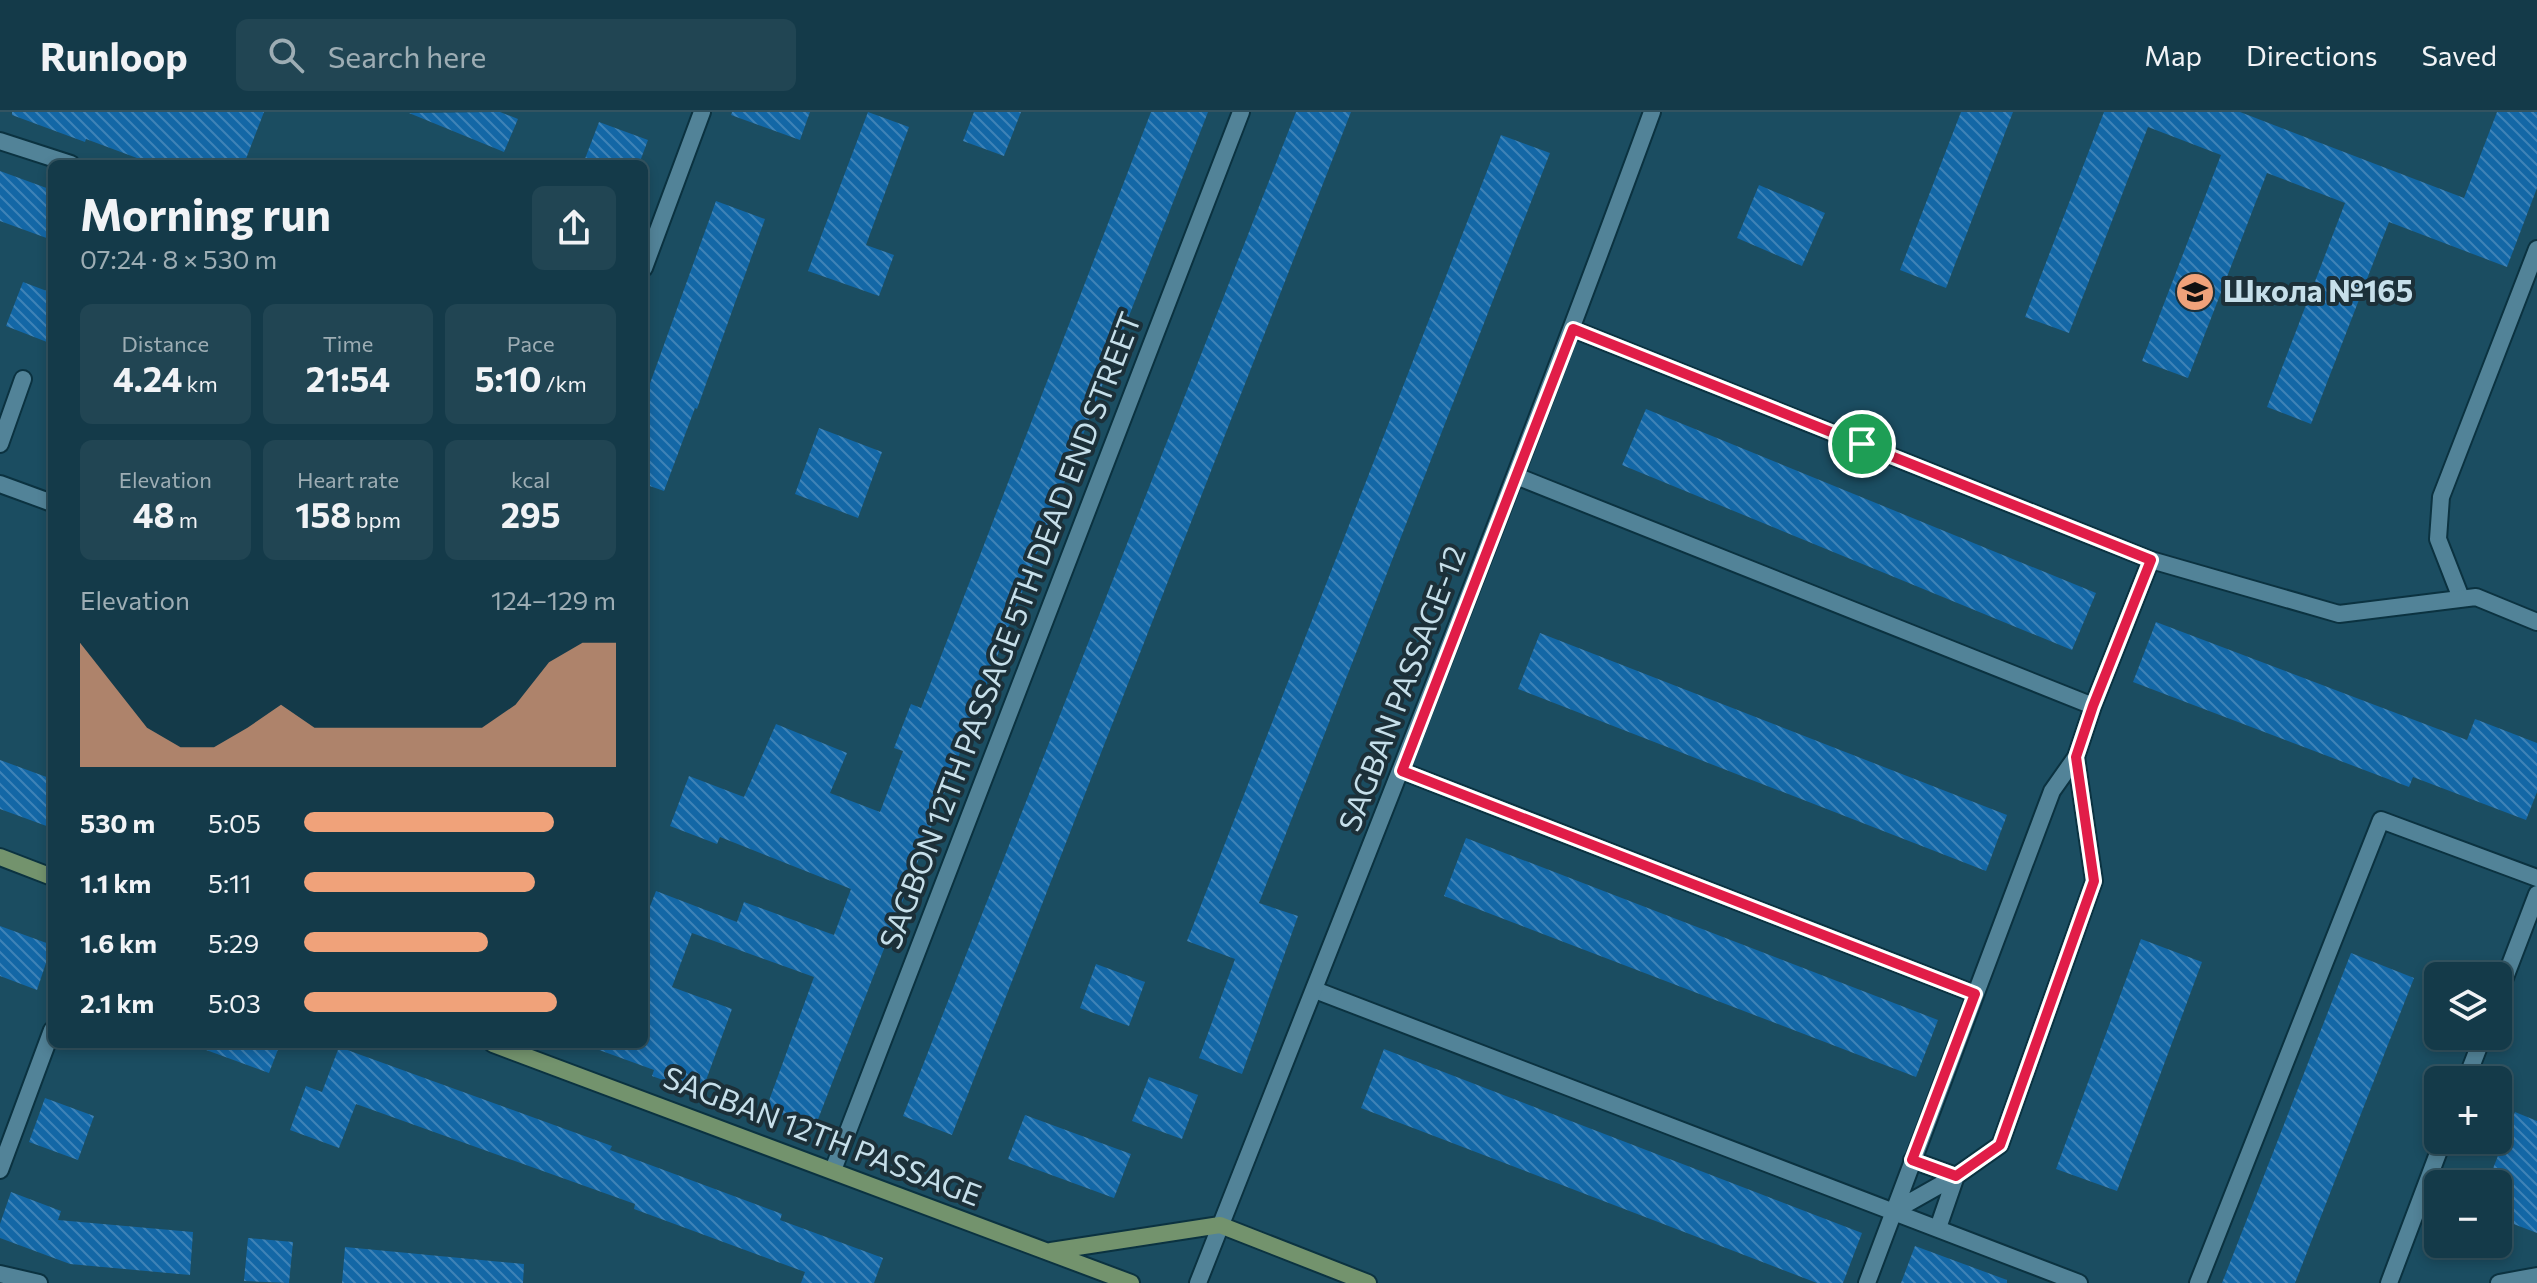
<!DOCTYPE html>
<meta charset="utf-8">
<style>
:root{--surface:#143a49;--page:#214553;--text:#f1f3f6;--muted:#9dadb4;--line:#335461;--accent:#f0a27a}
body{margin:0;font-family:Commissioner,sans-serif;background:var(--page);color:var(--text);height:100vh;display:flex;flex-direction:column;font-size:30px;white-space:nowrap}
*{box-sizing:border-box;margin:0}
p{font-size:26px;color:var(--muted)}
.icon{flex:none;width:44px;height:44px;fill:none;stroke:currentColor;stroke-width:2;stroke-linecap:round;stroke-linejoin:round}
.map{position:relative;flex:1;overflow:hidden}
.sheet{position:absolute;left:48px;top:48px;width:600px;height:888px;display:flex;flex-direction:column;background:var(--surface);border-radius:12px;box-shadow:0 4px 12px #0003,0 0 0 2px var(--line)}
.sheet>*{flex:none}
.buttons{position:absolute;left:2424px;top:850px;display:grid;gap:16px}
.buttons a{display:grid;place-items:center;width:88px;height:88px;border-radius:12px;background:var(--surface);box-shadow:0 4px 12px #0003,0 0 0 2px var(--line);font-size:40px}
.pin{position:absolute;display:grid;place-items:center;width:68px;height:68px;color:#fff;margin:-34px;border:4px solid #fff;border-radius:50%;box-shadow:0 2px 8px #0007}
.round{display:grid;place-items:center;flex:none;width:84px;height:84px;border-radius:12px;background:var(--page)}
.head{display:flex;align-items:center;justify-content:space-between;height:136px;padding:0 32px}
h1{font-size:44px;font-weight:700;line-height:60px}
.metrics{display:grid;grid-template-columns:repeat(3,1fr);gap:12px;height:136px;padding:8px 32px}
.metrics div{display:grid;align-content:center;border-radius:12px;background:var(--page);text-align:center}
.metrics b{font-size:34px;font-weight:700}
.metrics small{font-size:22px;font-weight:400}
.metrics p{font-size:22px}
.chart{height:224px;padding:16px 32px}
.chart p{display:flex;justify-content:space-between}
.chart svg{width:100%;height:144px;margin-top:8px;fill:var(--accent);opacity:.7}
ul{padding:0 32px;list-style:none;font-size:26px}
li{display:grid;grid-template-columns:128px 96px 1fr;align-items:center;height:60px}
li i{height:20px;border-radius:10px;background:var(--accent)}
header{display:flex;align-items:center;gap:48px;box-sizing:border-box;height:112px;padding:0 40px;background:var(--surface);border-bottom:2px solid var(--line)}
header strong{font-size:38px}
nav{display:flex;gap:44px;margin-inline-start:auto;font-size:28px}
.search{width:560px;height:72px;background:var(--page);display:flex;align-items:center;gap:20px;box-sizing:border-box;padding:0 28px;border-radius:12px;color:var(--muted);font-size:30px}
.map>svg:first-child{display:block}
.building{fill:url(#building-back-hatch)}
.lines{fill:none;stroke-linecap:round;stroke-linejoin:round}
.service-casing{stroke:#0b3240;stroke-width:20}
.minor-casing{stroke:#0b3240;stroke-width:20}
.secondary-casing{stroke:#0b3240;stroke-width:20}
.service{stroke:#528398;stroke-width:16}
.minor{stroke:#528398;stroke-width:16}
.secondary{stroke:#73936d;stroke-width:16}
.route-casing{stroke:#fff;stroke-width:16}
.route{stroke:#e11d48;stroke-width:10}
.labels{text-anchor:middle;stroke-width:8;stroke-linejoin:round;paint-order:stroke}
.poi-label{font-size:30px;font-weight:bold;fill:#c6dfea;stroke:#1c3039;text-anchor:start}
.street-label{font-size:30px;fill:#c6dfea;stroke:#1c3039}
</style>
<header>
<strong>Runloop</strong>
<div class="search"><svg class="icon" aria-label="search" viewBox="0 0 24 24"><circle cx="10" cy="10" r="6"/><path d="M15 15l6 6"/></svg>Search here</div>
<nav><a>Map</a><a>Directions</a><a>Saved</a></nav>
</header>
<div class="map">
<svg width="2537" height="1171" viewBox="0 0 2537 1171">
<defs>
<pattern id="building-back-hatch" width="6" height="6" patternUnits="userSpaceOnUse" patternTransform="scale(2)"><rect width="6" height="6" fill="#1367a6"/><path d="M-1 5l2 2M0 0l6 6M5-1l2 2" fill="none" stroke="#3f83b7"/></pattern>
</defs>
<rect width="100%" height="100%" fill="#1b4d61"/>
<path class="building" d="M12 0H264L244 52H153L86 27 85 30 12 3Z
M500 0 518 7 504 40 409 1Z
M732 0H810L800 28 731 3Z
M868 0 909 15 866 133 894 143 879 184 808 159Z
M974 0H1021L1004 44 963 29Z
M1151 0H1208L815 1015 766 997 814 865 692 821 672 875 732 897 701 982 652 964 654 958 591 935V932H644V810L656 779 737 810 744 790 834 823 851 777 720 725 717 732 670 714 689 664 744 685 776 612 847 641 830 681 880 700 903 639 894 636 911 592 921 596Z
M1296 0H1351L952 1023 903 1004Z
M1961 0H2013L1946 176 1900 158Z
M2104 0H2240L2464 86 2497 0H2537V76L2507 155 2389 110 2311 312 2267 295 2345 91 2267 61 2188 266 2142 249 2221 43 2148 15 2069 221 2025 205Z
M599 10 648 28 639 52H583Z
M1501 23 1550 41 1259 791 1298 804 1242 962 1199 946 1235 847 1187 829Z
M0 59 52 78V128L0 109Z
M1759 73 1825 101 1802 154 1737 126Z
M716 89 765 107 697 297 695 296 664 379 644 372V288Z
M23 170 52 181V232L6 214Z
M1646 297 2096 481 2072 538 1622 353Z
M819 316 882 340 858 406 795 382Z
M2156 510 2467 628 2475 607 2537 631V680L2526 708 2413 665 2409 675 2133 570Z
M1540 521 2007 703 1986 759 1518 577Z
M0 648 52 667V716L0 697Z
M1466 726 1938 908 1916 965 1444 784Z
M0 814 52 833 37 878 0 864Z
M2141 827 2202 850 2117 1079 2056 1057Z
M2351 841 2414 866 2295 1171H2222Z
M1096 852 1145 870 1129 914 1080 896Z
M199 932H280L269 961 198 935Z
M339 935 612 1034 610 1038 782 1102 780 1108 883 1146 874 1171H801L805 1160 634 1097 635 1092 356 992 339 1036 290 1018 306 974 322 980Z
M1384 937 1862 1121 1843 1171H1817L1361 996Z
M1149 965 1198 983 1182 1027 1132 1009Z
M45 986 94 1004 78 1048 29 1030Z
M2515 1000 2537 1009V1121L2498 1106V1072H2487Z
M1025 1003 1131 1042 1114 1086 1008 1047Z
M11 1080 61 1099 58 1108 193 1120 190 1163 70 1152 0 1126V1112Z
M248 1126 293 1130 289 1171 244 1169Z
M1915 1134 2007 1168V1171H1901Z
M345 1135 524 1152 523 1171H342Z"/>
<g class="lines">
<g class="service-casing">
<path id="service" d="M0 332 23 267
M1516 364 2093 594
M2461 486 2438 427 2441 385 2537 137
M1402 659 1975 882
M1315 878 2079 1171
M2498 884 2537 782
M2466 968 2483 924
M1912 1048 1956 1064 1938 1116
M1894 1099 1956 1064 2000 1033 2094 769 2076 645
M1867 1171 2052 679 2076 645 2093 594 2151 448
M2198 1171 2381 708 2537 766
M2389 1171 2443 1028
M2499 1171 2537 1164"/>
</g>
<g class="minor-casing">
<path id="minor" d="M0 29 71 52
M644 156 702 0
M1573 217 2151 448 2339 502 2476 485 2537 510
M0 372 52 391
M0 1058 52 918
M833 1058 1241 0
M0 1162 39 1171
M1198 1171C1351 781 1508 393 1652 0"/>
</g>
<g class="secondary-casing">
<path id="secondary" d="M0 745 52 765
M493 932 1131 1171
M1051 1139 1220 1113 1368 1171"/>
</g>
<use href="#service" class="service"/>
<use href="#minor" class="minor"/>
<use href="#secondary" class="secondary"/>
</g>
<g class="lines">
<g class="route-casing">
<path id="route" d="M1573 217 2151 448 2093 594 2076 645 2094 769 2000 1033 1956 1064 1912 1048 1975 882 1402 659Z"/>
</g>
<use href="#route" class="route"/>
</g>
<defs>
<g id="school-disc" transform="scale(2)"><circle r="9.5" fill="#f0a27a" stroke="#1c3039"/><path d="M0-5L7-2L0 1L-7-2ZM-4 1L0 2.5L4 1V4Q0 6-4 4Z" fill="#111"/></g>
</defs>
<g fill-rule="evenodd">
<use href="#school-disc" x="2195" y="180"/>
</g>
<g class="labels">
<g class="poi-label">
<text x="2223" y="190">Школа №165</text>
</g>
<g class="street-label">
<text transform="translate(1011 519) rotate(-69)" y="10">SAGBON 12TH PASSAGE 5TH DEAD END STREET</text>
<text transform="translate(1403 577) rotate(-69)" y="10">SAGBAN PASSAGE-12</text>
<text transform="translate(822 1025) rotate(21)" y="10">SAGBAN 12TH PASSAGE</text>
</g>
</g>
</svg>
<div class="buttons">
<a><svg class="icon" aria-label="layers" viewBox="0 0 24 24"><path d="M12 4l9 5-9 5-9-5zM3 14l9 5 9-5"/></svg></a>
<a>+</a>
<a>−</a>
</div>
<div class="pin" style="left:1862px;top:332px;background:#1e9e55"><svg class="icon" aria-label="arrive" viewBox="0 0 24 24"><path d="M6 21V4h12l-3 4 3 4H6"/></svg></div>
<section class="sheet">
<div class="head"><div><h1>Morning run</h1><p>07:24 · 8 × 530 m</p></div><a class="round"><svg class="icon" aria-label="share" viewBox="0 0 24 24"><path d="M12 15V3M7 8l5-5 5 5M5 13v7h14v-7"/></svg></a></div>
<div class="metrics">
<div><p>Distance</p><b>4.24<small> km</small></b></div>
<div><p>Time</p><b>21:54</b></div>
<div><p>Pace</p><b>5:10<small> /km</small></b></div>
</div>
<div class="metrics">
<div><p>Elevation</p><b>48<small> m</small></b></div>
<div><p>Heart rate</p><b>158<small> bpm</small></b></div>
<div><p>kcal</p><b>295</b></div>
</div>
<div class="chart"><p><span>Elevation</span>124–129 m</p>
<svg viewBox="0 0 160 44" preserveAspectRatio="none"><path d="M0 44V6L10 19L20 32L30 38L40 38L50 32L60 25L70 32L80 32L90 32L100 32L110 32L120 32L130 25L140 12L150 6L160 6V44z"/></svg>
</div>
<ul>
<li><b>530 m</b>5:05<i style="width:80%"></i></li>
<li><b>1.1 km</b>5:11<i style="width:74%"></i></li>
<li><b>1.6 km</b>5:29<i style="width:59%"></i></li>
<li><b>2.1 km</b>5:03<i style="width:81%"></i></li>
</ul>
</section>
</div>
